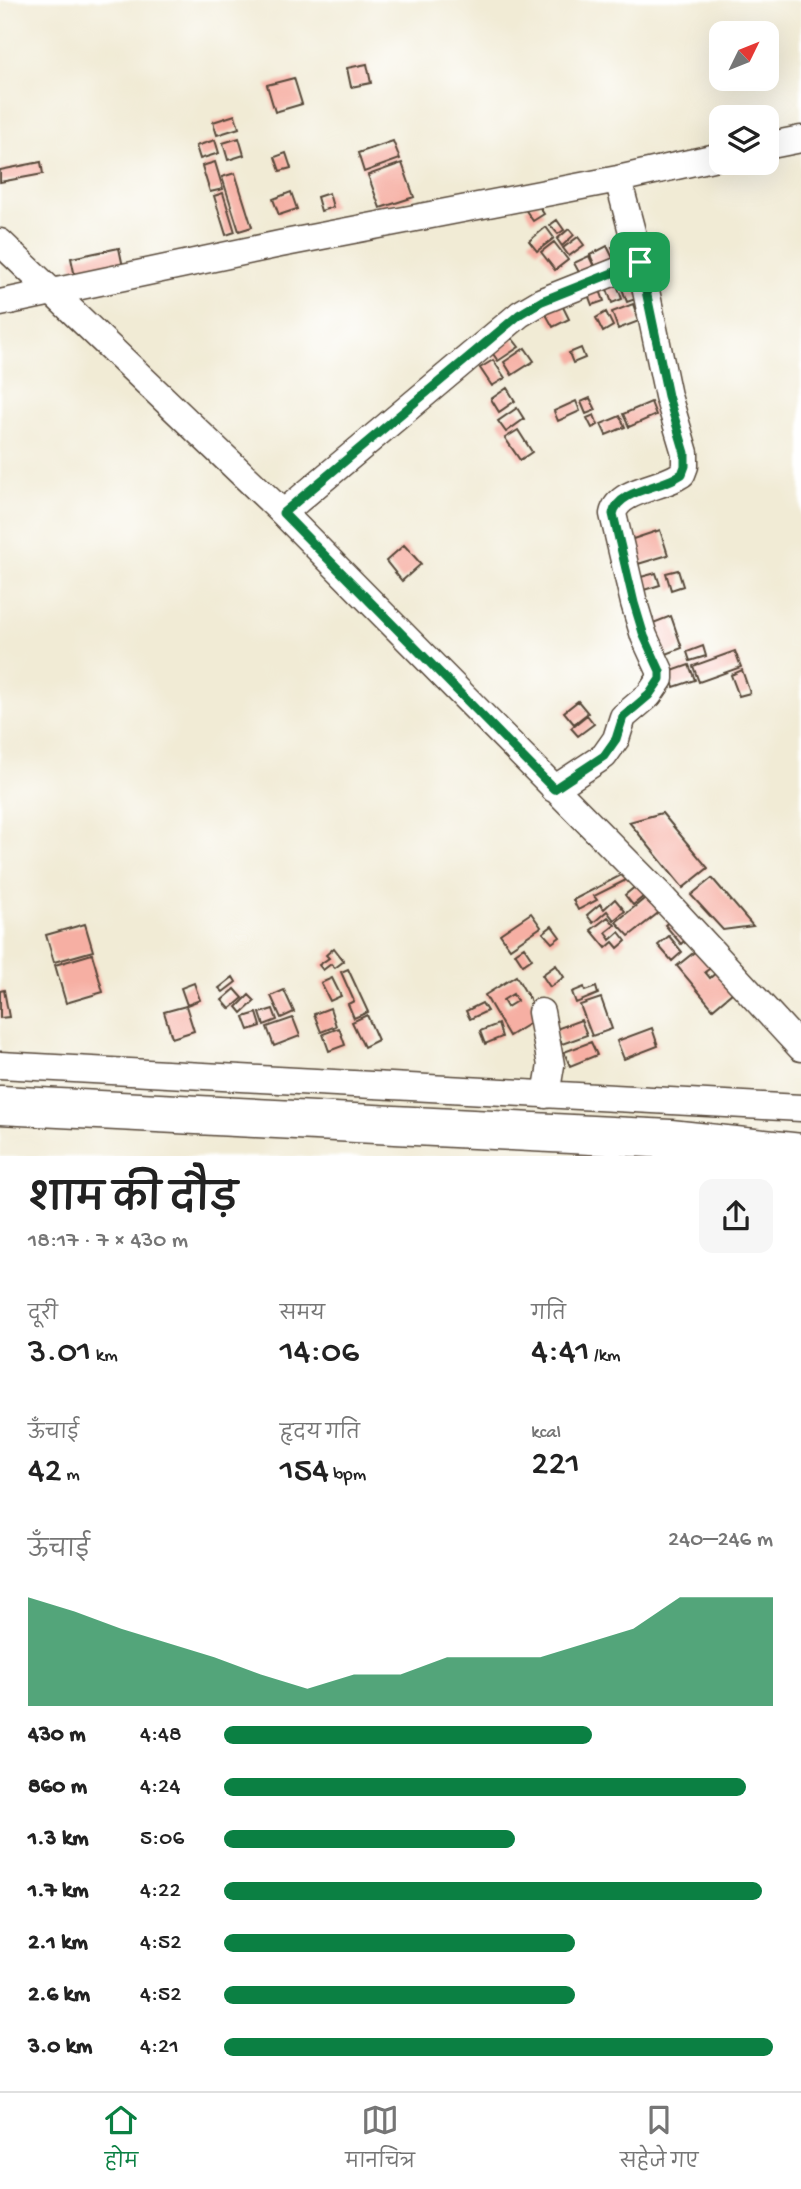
<!DOCTYPE html>
<html lang="hi">
<meta charset="utf-8">
<style>
:root{--surface:#fff;--page:#f6f6f6;--text:#222;--muted:#767676;--line:#e0e0e0;--accent:#0b8043}
body{margin:0;font-family:"Gochi Hand","Playpen Sans Deva",sans-serif;background:var(--page);color:var(--text);height:100vh;display:flex;flex-direction:column;font-size:26px;white-space:nowrap}
*{box-sizing:border-box;margin:0}
p{font-size:23px;color:var(--muted)}
.icon{flex:none;width:38px;height:38px;fill:none;stroke:currentColor;stroke-width:2;stroke-linecap:round;stroke-linejoin:round}
.map{position:relative;height:1156px;overflow:hidden}
.drawer{display:flex;flex-direction:column;background:var(--surface);flex:1}
.drawer>*{flex:none}
.needle{width:46px;rotate:47deg}
.fabs{position:absolute;left:709px;top:21px;display:grid;gap:14px}
.fabs a{display:grid;place-items:center;width:70px;height:70px;border-radius:14px;background:var(--surface);box-shadow:0 7px 28px #0002;font-size:35px}
.pin{position:absolute;display:grid;place-items:center;width:60px;height:60px;color:#fff;margin:-30px;border-radius:14px;box-shadow:0 4px 10px #0006}
.round{display:grid;place-items:center;flex:none;width:74px;height:74px;border-radius:14px;background:var(--page)}
.overview{display:flex;align-items:center;justify-content:space-between;height:119px;padding:0 28px}
h1{font-size:38px;font-weight:600;line-height:52px}
.stats{display:grid;grid-template-columns:repeat(3,1fr);gap:10px;height:119px;padding:7px 28px}
.stats div{display:grid;align-content:center}
.stats b{font-size:35px;font-weight:600}
.stats small{font-size:19px;font-weight:400}
.stats p{font-size:19px}
.chart{height:196px;padding:14px 28px}
.chart p{display:flex;justify-content:space-between}
.chart svg{width:100%;height:126px;margin-top:7px;fill:var(--accent);opacity:.7}
ul{padding:0 28px;list-style:none;font-size:23px}
li{display:grid;grid-template-columns:112px 84px 1fr;align-items:center;height:52px}
li i{height:18px;border-radius:9px;background:var(--accent)}
.tab-bar{display:flex;justify-content:space-around;align-items:center;height:98px;border-top:2px solid var(--line);background:var(--surface);font-size:19px;color:var(--muted)}
.tab-bar a{display:grid;justify-items:center;gap:4px}
.tab-bar .current{color:var(--accent)}
.map>svg:first-child{display:block}
.building{fill:#f6afa3;fill-rule:evenodd}
.lines{fill:none;stroke-linecap:round;stroke-linejoin:round}
.minor-casing{stroke:#564739;stroke-width:29}
.highway-casing{stroke:#564739;stroke-width:41}
.minor{stroke:#fff;stroke-width:26}
.highway{stroke:#fff;stroke-width:38}
.route-casing{stroke:#fff;stroke-width:14}
.route{stroke:#0b8043;stroke-width:9}
</style>
<div class="map">
<svg width="801" height="1157" viewBox="0 0 801 1157">
<rect width="100%" height="100%" fill="#fff"/>
<filter id="ink" filterUnits="userSpaceOnUse"><feTurbulence type="fractalNoise" baseFrequency=".0143" numOctaves="2"/><feDisplacementMap in="SourceGraphic" scale="14" xChannelSelector="R" yChannelSelector="G"/><feConvolveMatrix kernelMatrix="1 2 1 2 8 2 1 2 1" color-interpolation-filters="sRGB"/></filter>
<filter id="wash" filterUnits="userSpaceOnUse"><feTurbulence type="fractalNoise" baseFrequency=".00686" numOctaves="4" result="noise"/><feDisplacementMap in="SourceGraphic" scale="28" xChannelSelector="R" yChannelSelector="G"/><feGaussianBlur stdDeviation="1.57" result="paint"/><feColorMatrix in="noise" values="0 0 0 0 0 0 0 0 0 0 0 0 0 0 0 0 0 1.4 0 .05"/><feComposite in="paint" operator="in"/></filter>
<g filter="url(#wash)">
<rect width="100%" height="100%" fill="#f1ebd5"/>
<g id="blocks">
<path class="building" d="M367 64 371 83 351 87 347 68Z
M294 78 302 104 275 112 267 85Z
M235 115 239 128 217 135 213 122Z
M239 138 244 155 228 160 223 143Z
M215 140 219 153 200 159 196 146Z
M393 141 400 159 364 172 358 153Z
M286 153 291 168 280 171 275 157Z
M41 162 43 174 0 182V170Z
M215 162 223 189 210 192 202 166Z
M402 163 414 197 380 208 368 175Z
M235 173 252 227 239 231 222 177Z
M291 192 297 209 279 215 273 199Z
M223 193 235 232 226 235 214 196Z
M329 193 333 207 321 211 317 197Z
M536 202 544 214 533 221 525 209Z
M557 220 564 230 558 234 550 225Z
M546 227 554 238 537 251 529 241Z
M569 229 574 235 562 246 557 239Z
M578 237 584 245 569 256 563 248Z
M628 240 634 252 618 259 612 247Z
M554 242 568 260 555 270 541 252Z
M607 246 614 260 596 268 590 255Z
M119 248 123 267 75 277 71 258Z
M589 256 595 269 581 276 574 263Z
M638 279 644 296 627 302 621 286Z
M598 285 604 301 592 305 586 289Z
M617 285 622 299 612 303 607 289Z
M560 301 569 319 553 327 543 309Z
M633 304 639 321 618 329 612 312Z
M606 312 613 326 603 332 596 318Z
M512 338 519 347 498 361 491 351Z
M525 348 534 361 512 375 504 362Z
M581 348 585 358 573 363 569 353Z
M493 360 505 378 492 386 480 368Z
M507 388 515 401 499 412 491 399Z
M590 398 596 410 586 414 581 402Z
M576 401 580 411 558 421 554 411Z
M651 402 656 415 629 427 623 414Z
M517 408 524 419 506 432 498 421Z
M594 415 598 425 592 428 587 418Z
M620 416 625 427 606 435 601 424Z
M518 430 532 452 520 460 505 438Z
M660 530 668 555 638 564 630 540Z
M404 545 421 564 402 581 386 561Z
M678 570 683 586 671 590 666 573Z
M656 573 660 585 644 590 641 577Z
M671 616 682 648 664 655 653 623Z
M703 646 706 656 690 661 687 652Z
M735 651 741 667 699 682 693 666Z
M689 665 695 680 674 687 669 672Z
M742 670 750 693 739 696 731 675Z
M578 701 588 713 574 724 564 712Z
M587 715 594 724 578 736 571 728Z
M662 813 708 868 683 888 629 822Z
M631 870 634 876 594 896 597 900 578 910 573 900Z
M712 878 753 926 723 930 691 895Z
M641 882 649 892 633 905 625 895Z
M649 895 662 910 629 936 616 922Z
M615 899 625 911 614 920 607 911 593 923 587 915 600 904 604 909Z
M531 913 541 927 510 948 500 934Z
M676 916 693 936 685 943 684 941 681 944 665 925Z
M608 917 615 925 606 932 609 936 608 937 610 940 619 932 626 941 618 948 613 942 606 948 591 930Z
M85 924 93 951 54 962 46 935Z
M552 926 560 937 552 943 543 933Z
M669 936 682 952 672 961 658 945Z
M702 946 716 964 705 972 710 978 717 972 733 992 713 1009 677 966Z
M524 947 532 959 523 965 515 953Z
M334 948 344 961 335 968 331 964 323 970 319 965 329 958 326 955Z
M92 954 103 992 66 1003 55 965Z
M556 965 564 977 550 987 542 975Z
M348 969 368 1012 354 1018 348 1004 354 1001 341 972Z
M516 976 540 1017 509 1036 485 995ZM513 994 517 1001 507 1007 503 1000Z
M233 977 236 982 223 992 219 988Z
M332 978 341 996 330 1001 321 983Z
M194 983 200 1000 187 1005 181 988Z
M584 987 585 991 596 987 598 994 576 1003 572 992Z
M235 989 243 998 230 1009 222 1000Z
M4 990 9 1017 0 1018V991Z
M284 990 294 1012 281 1018 271 996Z
M249 995 255 1001 242 1013 237 1007Z
M601 998 612 1029 592 1036 580 1005Z
M482 1003 487 1011 470 1019 466 1011Z
M186 1006 194 1031 172 1038 164 1012Z
M330 1008 336 1026 321 1032 314 1014Z
M273 1009 277 1020 264 1025 260 1013Z
M257 1013 261 1026 249 1030 244 1017Z
M367 1015 378 1040 364 1047 352 1022Z
M293 1018 300 1036 274 1046 267 1027Z
M581 1020 587 1035 562 1044 556 1029Z
M498 1024 502 1037 485 1044 480 1031Z
M339 1028 345 1045 329 1051 323 1034Z
M652 1028 658 1046 624 1059 617 1041Z
M591 1042 597 1055 570 1066 564 1052Z"/>
</g>
</g>
<g filter="url(#ink)">
<use href="#blocks" fill-opacity="0" stroke="#564739" stroke-width="2"/>
<g class="lines">
<g class="minor-casing">
<path id="minor" d="M766 146 801 139
M0 242 283 513 661 896 801 1048
M0 303 280 244 618 179 721 156
M283 513 520 314 542 301 640 262
M554 789 604 756 616 739 623 717 649 695 660 679V671L644 636 634 603 613 514C618 491 657 488 675 478L682 474 685 466V453L668 396 640 262 618 179
M541 1012 551 1065 546 1095
M0 1065 801 1108"/>
</g>
<g class="highway-casing">
<path id="highway" d="M0 1105 670 1139 801 1153"/>
</g>
<use href="#minor" class="minor"/>
<use href="#highway" class="highway"/>
</g>
</g>
<g class="lines" filter="url(#ink)">
<g class="route-casing">
<path id="route" d="M640 262 668 396 685 453V466L682 474 675 478C657 488 618 491 613 514L634 603 644 636 660 671V679L649 695 623 717 616 739 604 756 554 789 283 513 520 314 542 301Z"/>
</g>
<use href="#route" class="route"/>
</g>
</svg>
<div class="fabs">
<a><svg class="needle" viewBox="-14 -14 28 28"><path d="M0-13l5 13h-10z" fill="#e53935"/><path d="M0 13l5-13h-10z" fill="#767676"/></svg></a>
<a><svg class="icon" aria-label="layers" viewBox="0 0 24 24"><path d="M12 4l9 5-9 5-9-5zM3 14l9 5 9-5"/></svg></a>
</div>
<div class="pin" style="left:640px;top:262px;background:#1e9e55"><svg class="icon" aria-label="arrive" viewBox="0 0 24 24"><path d="M6 21V4h12l-3 4 3 4H6"/></svg></div>
</div>
<section class="drawer">
<div class="overview"><div><h1>शाम की दौड़</h1><p>18:17 · 7 × 430 m</p></div><a class="round"><svg class="icon" aria-label="share" viewBox="0 0 24 24"><path d="M12 15V3M7 8l5-5 5 5M5 13v7h14v-7"/></svg></a></div>
<div class="stats">
<div><p>दूरी</p><b>3.01<small> km</small></b></div>
<div><p>समय</p><b>14:06</b></div>
<div><p>गति</p><b>4:41<small> /km</small></b></div>
</div>
<div class="stats">
<div><p>ऊँचाई</p><b>42<small> m</small></b></div>
<div><p>हृदय गति</p><b>154<small> bpm</small></b></div>
<div><p>kcal</p><b>221</b></div>
</div>
<div class="chart"><p><span>ऊँचाई</span>240–246 m</p>
<svg viewBox="0 0 160 44" preserveAspectRatio="none"><path d="M0 44V6L10 11L20 17L30 22L40 27L50 33L60 38L70 33L80 33L90 27L100 27L110 27L120 22L130 17L140 6L150 6L160 6V44z"/></svg>
</div>
<ul>
<li><b>430 m</b>4:48<i style="width:67%"></i></li>
<li><b>860 m</b>4:24<i style="width:95%"></i></li>
<li><b>1.3 km</b>5:06<i style="width:53%"></i></li>
<li><b>1.7 km</b>4:22<i style="width:98%"></i></li>
<li><b>2.1 km</b>4:52<i style="width:64%"></i></li>
<li><b>2.6 km</b>4:52<i style="width:64%"></i></li>
<li><b>3.0 km</b>4:21<i style="width:100%"></i></li>
</ul>
</section>
<nav class="tab-bar">
<a class="current"><svg class="icon" aria-label="home" viewBox="0 0 24 24"><path d="M3 11l9-7 9 7M6 9v11h12V9"/></svg>होम</a>
<a><svg class="icon" aria-label="map" viewBox="0 0 24 24"><path d="M3 6l6-2 6 2 6-2v14l-6 2-6-2-6 2zM9 4v14M15 6v14"/></svg>मानचित्र</a>
<a><svg class="icon" aria-label="saved" viewBox="0 0 24 24"><path d="M7 4h10v16l-5-4-5 4z"/></svg>सहेजे गए</a>
</nav>
